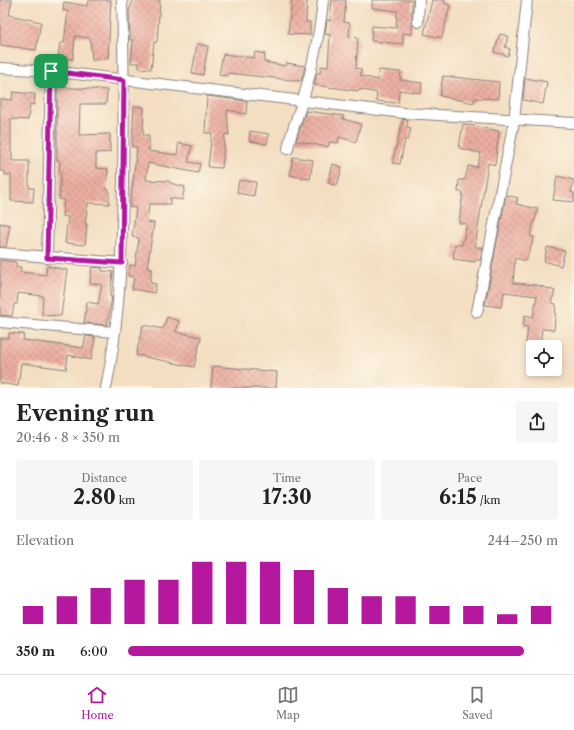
<!DOCTYPE html>
<meta charset="utf-8">
<style>
:root{--surface:#fff;--page:#f6f6f6;--text:#222;--muted:#767676;--line:#e0e0e0;--accent:#b5179e}
body{margin:0;font-family:"Libre Caslon Text",serif;background:var(--page);color:var(--text);height:100vh;display:flex;flex-direction:column;font-size:15px;white-space:nowrap}
*{box-sizing:border-box;margin:0}
p{font-size:13px;color:var(--muted)}
.icon{flex:none;width:22px;height:22px;fill:none;stroke:currentColor;stroke-width:2;stroke-linecap:round;stroke-linejoin:round}
.map{position:relative;height:388px;overflow:hidden}
.panel{display:flex;flex-direction:column;background:var(--surface);flex:1}
.panel>*{flex:none}
.fabs{position:absolute;left:526px;top:340px;display:grid;gap:8px}
.fabs a{display:grid;place-items:center;width:36px;height:36px;border-radius:4px;background:var(--surface);box-shadow:0 2px 6px #0003;font-size:20px}
.pin{position:absolute;display:grid;place-items:center;width:34px;height:34px;color:#fff;margin:-17px;border-radius:8px;box-shadow:0 2px 6px #0006}
.round{display:grid;place-items:center;flex:none;width:42px;height:42px;border-radius:4px;background:var(--page)}
.summary{display:flex;align-items:center;justify-content:space-between;height:68px;padding:0 16px}
h1{font-size:22px;font-weight:700;line-height:30px}
.stats{display:grid;grid-template-columns:repeat(3,1fr);gap:6px;height:68px;padding:4px 16px}
.stats div{display:grid;align-content:center;border-radius:4px;background:var(--page);text-align:center}
.stats b{font-size:20px;font-weight:700}
.stats small{font-size:11px;font-weight:400}
.stats p{font-size:11px}
.chart{height:112px;padding:8px 16px}
.chart p{display:flex;justify-content:space-between}
.chart svg{width:100%;height:72px;margin-top:4px;stroke:var(--accent);stroke-width:6}
ul{padding:0 16px;list-style:none;font-size:13px}
li{display:grid;grid-template-columns:64px 48px 1fr;align-items:center;height:30px}
li i{height:10px;border-radius:5px;background:var(--accent)}
.tabs{display:flex;justify-content:space-around;align-items:center;height:56px;border-top:1px solid var(--line);background:var(--surface);font-size:11px;color:var(--muted)}
.tabs a{display:grid;justify-items:center;gap:2px}
.tabs .current{color:var(--accent)}
.map>svg:first-child{display:block}
.building{fill:url(#building-cross-hatch)}
.lines{fill:none;stroke-linecap:round;stroke-linejoin:round}
.minor-casing{stroke:#8a807e;stroke-width:12}
.minor{stroke:#fff;stroke-width:10}
.route-casing{stroke:#fff;stroke-width:8}
.route{stroke:#b5179e;stroke-width:5}
</style>
<div class="map">
<svg width="574" height="388" viewBox="0 0 574 388">
<defs>
<pattern id="building-cross-hatch" width="8" height="8" patternUnits="userSpaceOnUse"><rect width="8" height="8" fill="#ecaea2"/><path d="M0 0l8 8M0 8l8-8" fill="none" stroke="#ca958c"/></pattern>
</defs>
<rect width="100%" height="100%" fill="#fcf5e5"/>
<filter id="ink" filterUnits="userSpaceOnUse"><feTurbulence type="fractalNoise" baseFrequency=".025" numOctaves="2"/><feDisplacementMap in="SourceGraphic" scale="8" xChannelSelector="R" yChannelSelector="G"/><feConvolveMatrix kernelMatrix="1 2 1 2 8 2 1 2 1" color-interpolation-filters="sRGB"/></filter>
<filter id="wash" filterUnits="userSpaceOnUse"><feTurbulence type="fractalNoise" baseFrequency=".012" numOctaves="4" result="noise"/><feDisplacementMap in="SourceGraphic" scale="16" xChannelSelector="R" yChannelSelector="G"/><feGaussianBlur stdDeviation="0.9" result="paint"/><feColorMatrix in="noise" values="0 0 0 0 0 0 0 0 0 0 0 0 0 0 0 0 0 1.4 0 .05"/><feComposite in="paint" operator="in"/></filter>
<g filter="url(#wash)">
<rect width="100%" height="100%" fill="#f3dec1"/>
<g id="blocks">
<path class="building" d="M0 0H12L9 15 41 22 36 50 0 45Z
M88 0H111L108 58 92 60 90 38 75 36 73 59 58 57 60 43H64L68 11 63 10 64 2 87 6Z
M133 0H160L157 42H154L151 69 139 68V63H131L133 40H130L129 11Z
M292 0H307L306 22H310V35L288 34Z
M332 0H346L344 22 350 23 349 37 358 38 356 68 361 69V76L378 80 379 70 401 72 400 80 422 83 421 93 399 90 398 103 376 101 377 93 359 89V91L314 85 317 73H320L321 66 328 67 330 35 325 34 327 20 330 21Z
M372 0H412V34L403 33V44L371 41 372 26 396 28 397 11 372 8Z
M432 0H445L444 3 450 5 442 38 424 34Z
M500 34 508 36 505 47 510 49 508 56 494 52Z
M197 44 208 46 203 75 192 73Z
M255 52 265 54 264 62 286 66V63L305 66 301 81 228 73 227 76 219 75 223 54 254 58Z
M443 76 499 82 498 99 475 98 474 103 440 96Z
M525 78 547 82 543 104 523 100Z
M57 87 107 90 106 104H80L79 135 110 134V152L96 153V168L108 169 106 189 109 190V204L88 203 85 224H87L85 245 65 243 68 217 62 216 64 200 59 199 61 173H59L60 161 57 160Z
M13 92 35 94 34 105 30 104 28 120 11 119V153H12V161H29V188H34L33 202 11 201V175H5V171H0V99L12 100Z
M207 96 247 101 246 114 227 110 229 135 225 134 222 168 208 167 212 133H205Z
M134 106 144 107 143 135H149V151L177 155 179 143 192 146 188 162 200 164 198 173 148 163 146 180 169 181 170 183 185 187 182 200 170 198V204H149L147 222 154 223 147 268 152 269 150 283 156 284 154 293 132 289 134 277 128 276 130 265 135 266 139 238 132 237 136 208 130 207 137 147H132Z
M306 111 344 116 343 119 361 124 356 142 339 137 338 143 329 142 328 147 296 141Z
M403 119 408 120 407 127 411 128 408 140 405 139 400 164 392 163Z
M463 124 499 131 495 165 488 163 475 247H483L480 260H475V262L453 259 455 244 462 245 467 224 459 223 463 192H458L459 180H465L468 166 477 167 481 153 459 148Z
M250 131 269 134 267 144 249 141Z
M293 157 313 160 310 179 290 175Z
M333 164 342 167 337 186 328 183Z
M557 176 574 180 571 192 574 193V202L553 200Z
M239 180 256 182 254 196 237 193Z
M506 195 518 198 516 204 538 209 530 236 534 237 526 261 515 258 513 283 537 285 555 291 551 303 556 304 554 330 542 329 540 345 526 343 528 327 523 326 525 315 533 317 537 296 504 292 501 307 485 305Z
M0 223 10 225 6 247H0Z
M547 247 565 251 561 266 544 261Z
M0 260 16 262V267H21L20 272 46 275 47 266 67 270 61 316 42 315 43 296 18 293 17 304H14L12 316 0 315Z
M92 267 102 268V271L113 272 110 297H112L107 325 84 323 87 302 98 304 102 285 90 283Z
M167 317 179 321 176 332 201 337 194 367 136 355 143 325 163 329Z
M9 333 24 334 23 340 83 348 86 336 95 337 91 360 68 355 66 369 21 363 18 386 0 383V338H9Z
M213 366 277 372 276 388H211Z"/>
</g>
</g>
<g filter="url(#ink)">
<use href="#blocks" fill-opacity="0" stroke="#8a807e" stroke-width="1"/>
<g class="lines">
<g class="minor-casing">
<path id="minor" d="M418 22 419 0
M0 68 51 71 404 113 574 123
M288 149C291 130 299 114 304 96 313 64 320 33 323 0
M0 253 122 263
M47 258 51 71
M477 312 514 121 527 0
M0 322 114 332
M106 388C120 320 122 251 123 182 124 121 124 61 122 0"/>
</g>
<use href="#minor" class="minor"/>
</g>
</g>
<g class="lines" filter="url(#ink)">
<g class="route-casing">
<path id="route" d="M51 71 124 80 122 263 47 258Z"/>
</g>
<use href="#route" class="route"/>
</g>
</svg>
<div class="fabs">
<a><svg class="icon" aria-label="locate" viewBox="0 0 24 24"><circle cx="12" cy="12" r="6"/><path d="M12 2v4M12 18v4M2 12h4M18 12h4"/></svg></a>
</div>
<div class="pin" style="left:51px;top:71px;background:#1e9e55"><svg class="icon" aria-label="arrive" viewBox="0 0 24 24"><path d="M6 21V4h12l-3 4 3 4H6"/></svg></div>
</div>
<section class="panel">
<div class="summary"><div><h1>Evening run</h1><p>20:46 · 8 × 350 m</p></div><a class="round"><svg class="icon" aria-label="share" viewBox="0 0 24 24"><path d="M12 15V3M7 8l5-5 5 5M5 13v7h14v-7"/></svg></a></div>
<div class="stats">
<div><p>Distance</p><b>2.80<small> km</small></b></div>
<div><p>Time</p><b>17:30</b></div>
<div><p>Pace</p><b>6:15<small> /km</small></b></div>
</div>
<div class="chart"><p><span>Elevation</span>244–250 m</p>
<svg viewBox="0 0 160 44" preserveAspectRatio="none"><path d="M5 44V33M15 44V27M25 44V22M35 44V17M45 44V17M55 44V6M65 44V6M75 44V6M85 44V11M95 44V22M105 44V27M115 44V27M125 44V33M135 44V33M145 44V38M155 44V33"/></svg>
</div>
<ul>
<li><b>350 m</b>6:00<i style="width:92%"></i></li>
</ul>
</section>
<nav class="tabs">
<a class="current"><svg class="icon" aria-label="home" viewBox="0 0 24 24"><path d="M3 11l9-7 9 7M6 9v11h12V9"/></svg>Home</a>
<a><svg class="icon" aria-label="map" viewBox="0 0 24 24"><path d="M3 6l6-2 6 2 6-2v14l-6 2-6-2-6 2zM9 4v14M15 6v14"/></svg>Map</a>
<a><svg class="icon" aria-label="saved" viewBox="0 0 24 24"><path d="M7 4h10v16l-5-4-5 4z"/></svg>Saved</a>
</nav>
